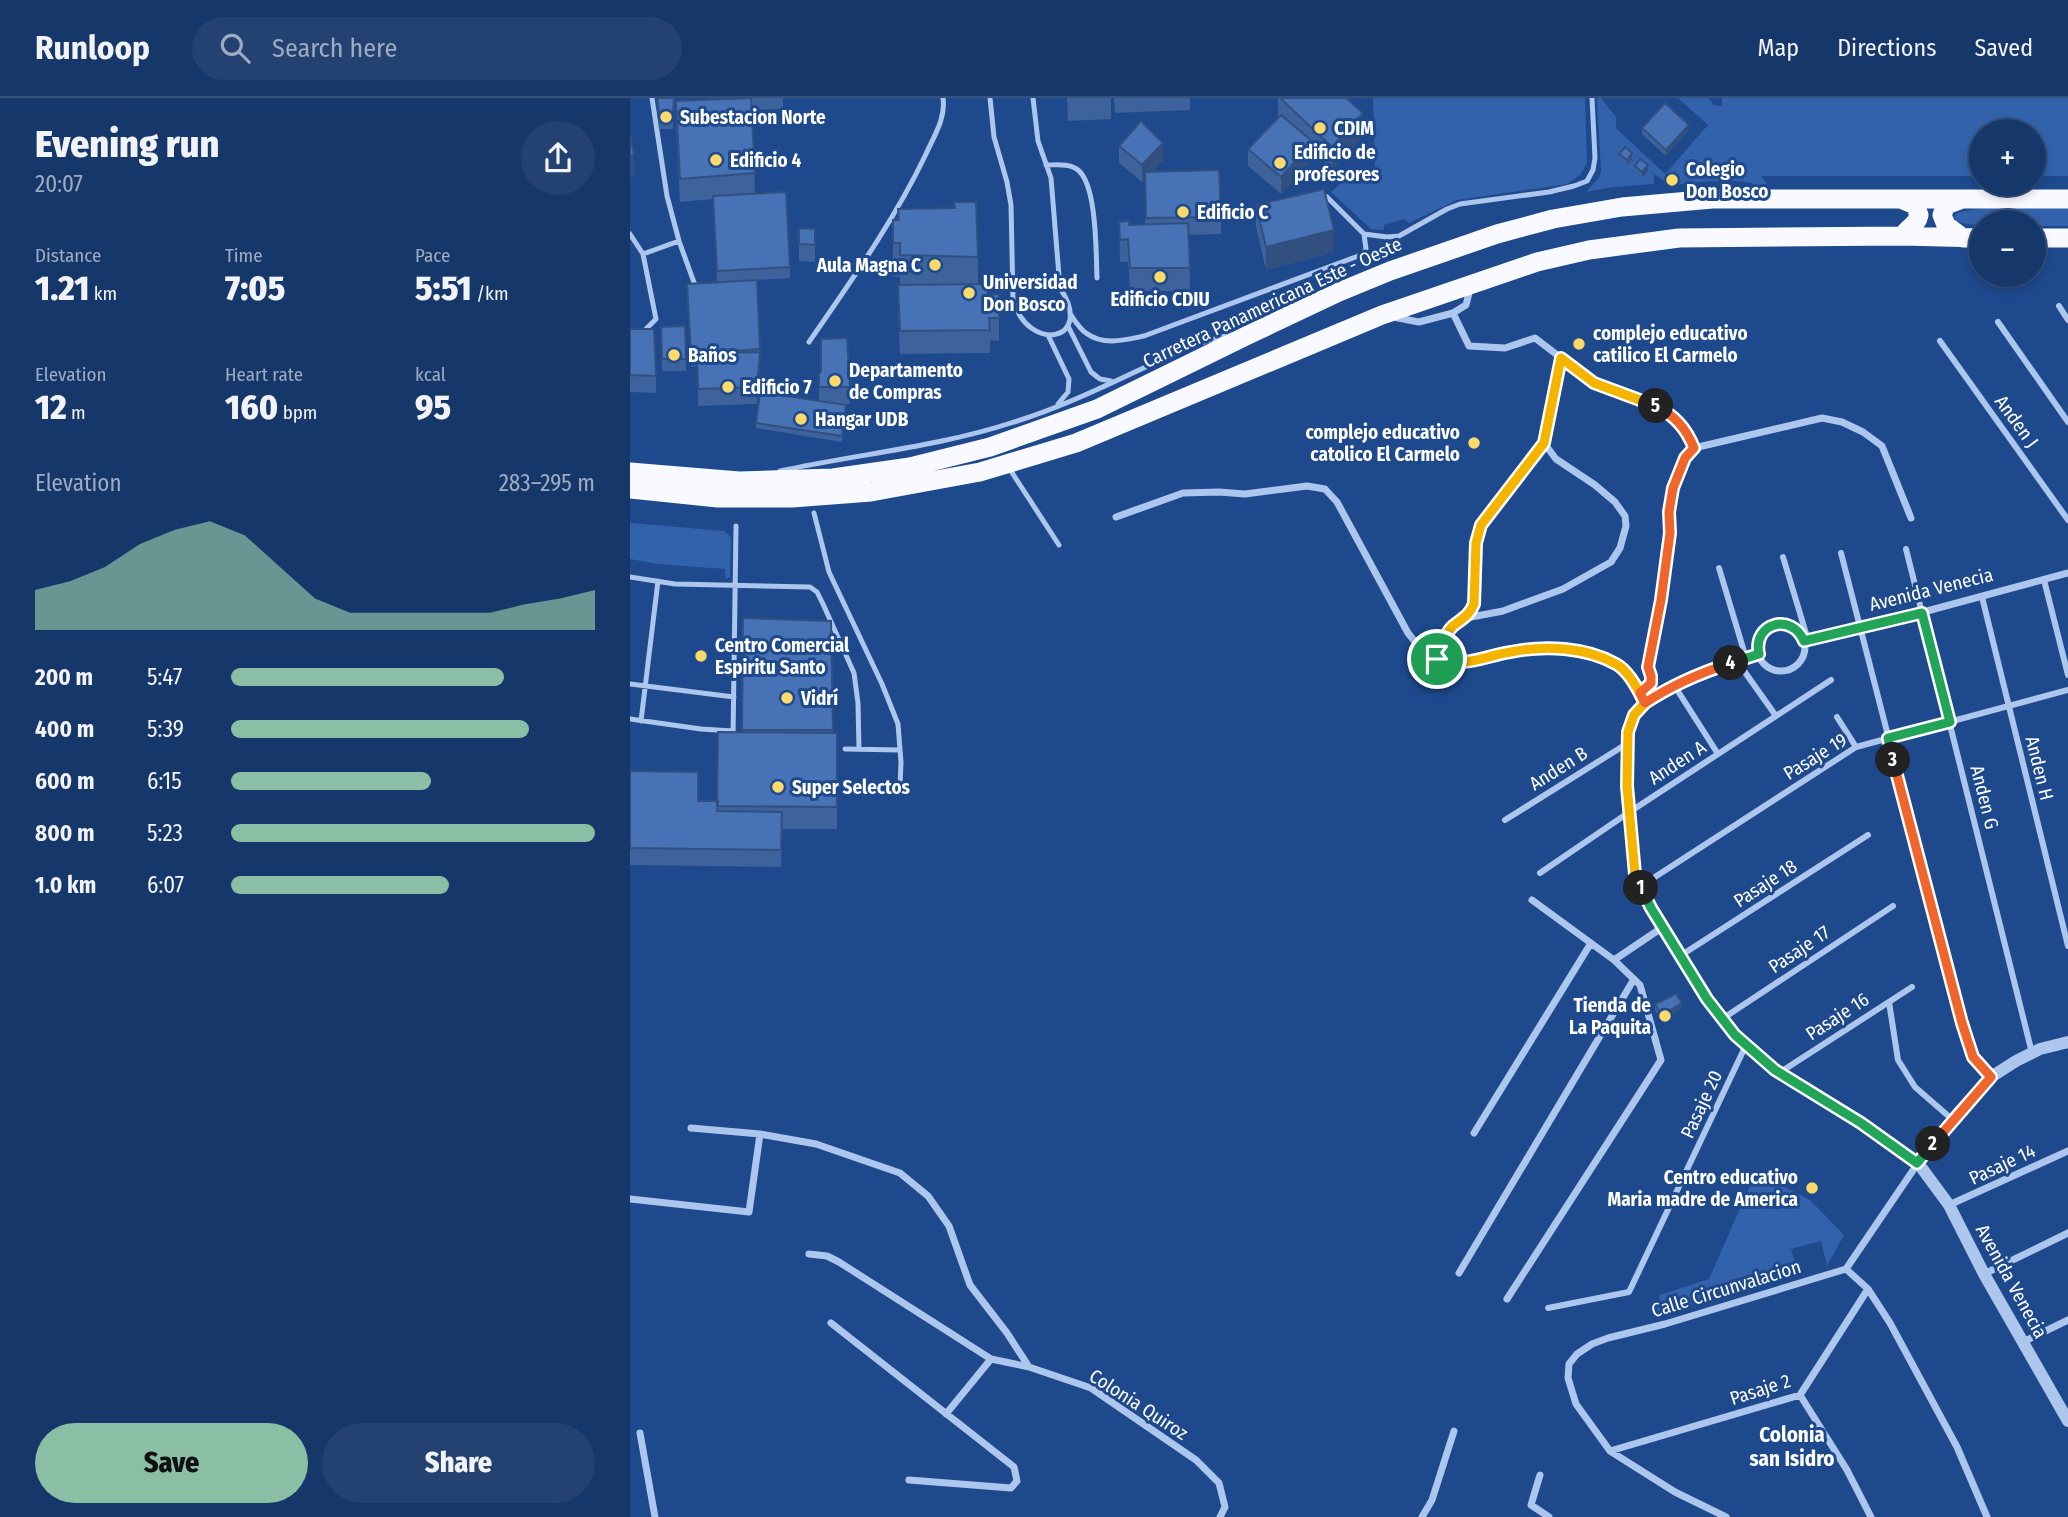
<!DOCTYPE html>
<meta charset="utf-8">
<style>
:root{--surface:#16376a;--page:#234272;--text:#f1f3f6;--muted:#9eacc1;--line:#35517e;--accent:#8abfa5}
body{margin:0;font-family:"Fira Sans Condensed",sans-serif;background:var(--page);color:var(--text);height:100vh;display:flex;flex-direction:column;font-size:26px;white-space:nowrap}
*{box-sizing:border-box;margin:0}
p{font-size:23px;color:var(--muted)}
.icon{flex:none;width:38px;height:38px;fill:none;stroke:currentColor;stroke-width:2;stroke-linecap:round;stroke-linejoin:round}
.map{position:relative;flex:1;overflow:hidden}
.side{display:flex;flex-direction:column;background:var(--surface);width:630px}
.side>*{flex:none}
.tools{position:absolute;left:1339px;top:21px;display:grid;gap:14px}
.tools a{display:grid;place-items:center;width:77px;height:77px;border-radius:50%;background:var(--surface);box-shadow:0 4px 10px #0003,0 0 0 2px var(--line);font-size:35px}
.pin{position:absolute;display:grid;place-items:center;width:60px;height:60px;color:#fff;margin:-30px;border:4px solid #fff;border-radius:50%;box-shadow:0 2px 7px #0007}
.km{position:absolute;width:35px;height:35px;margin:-18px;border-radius:50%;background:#222;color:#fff;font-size:19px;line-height:35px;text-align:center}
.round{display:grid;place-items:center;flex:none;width:74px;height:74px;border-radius:37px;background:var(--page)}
.head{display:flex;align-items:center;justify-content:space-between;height:119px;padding:0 35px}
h1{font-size:38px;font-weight:800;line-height:52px}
.stats{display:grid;grid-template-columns:repeat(3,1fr);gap:10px;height:119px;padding:7px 35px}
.stats div{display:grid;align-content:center}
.stats b{font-size:35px;font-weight:800}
.stats small{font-size:19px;font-weight:400}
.stats p{font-size:19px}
.chart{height:196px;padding:14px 35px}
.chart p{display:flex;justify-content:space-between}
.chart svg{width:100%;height:126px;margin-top:7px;fill:var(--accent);opacity:.7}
.action{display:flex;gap:14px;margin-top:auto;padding:14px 35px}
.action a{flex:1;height:80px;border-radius:42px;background:var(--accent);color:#111;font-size:28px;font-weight:800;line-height:80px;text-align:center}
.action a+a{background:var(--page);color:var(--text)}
ul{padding:0 35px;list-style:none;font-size:23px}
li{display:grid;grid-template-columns:112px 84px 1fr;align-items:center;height:52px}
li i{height:18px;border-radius:9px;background:var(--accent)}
header{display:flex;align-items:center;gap:42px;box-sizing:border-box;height:98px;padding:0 35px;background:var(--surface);border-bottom:2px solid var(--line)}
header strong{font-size:33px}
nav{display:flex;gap:38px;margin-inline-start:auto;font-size:24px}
.search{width:490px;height:63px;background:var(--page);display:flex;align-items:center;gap:18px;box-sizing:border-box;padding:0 24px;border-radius:38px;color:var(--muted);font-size:26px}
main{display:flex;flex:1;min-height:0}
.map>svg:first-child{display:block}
.green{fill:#3262ab}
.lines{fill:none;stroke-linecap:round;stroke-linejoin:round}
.service{stroke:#acc6ed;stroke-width:5}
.pedestrian{stroke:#acc6ed;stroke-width:6}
.minor{stroke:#acc6ed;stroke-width:7}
.tertiary{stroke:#acc6ed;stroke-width:12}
.trunk{stroke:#f8faff;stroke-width:19}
.wall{fill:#3d629c}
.shaded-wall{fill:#32507f}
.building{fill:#4772b5;stroke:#32507f;stroke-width:2}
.split-1-casing{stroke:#fff;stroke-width:14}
.split-2-casing{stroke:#fff;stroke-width:14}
.split-3-casing{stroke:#fff;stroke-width:14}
.split-4-casing{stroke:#fff;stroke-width:14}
.split-5-casing{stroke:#fff;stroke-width:14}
.split-6-casing{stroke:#fff;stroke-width:14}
.split-1{stroke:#f5b400;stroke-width:9}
.split-2{stroke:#22a559;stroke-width:9}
.split-3{stroke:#f0652b;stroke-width:9}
.split-4{stroke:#22a559;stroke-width:9}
.split-5{stroke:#f0652b;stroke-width:9}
.split-6{stroke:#f5b400;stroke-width:9}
.poi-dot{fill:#fbd96b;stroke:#1e498d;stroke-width:2.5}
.labels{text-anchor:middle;stroke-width:6;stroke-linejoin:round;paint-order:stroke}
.poi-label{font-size:19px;font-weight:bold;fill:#fff;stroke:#1e498d;text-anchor:start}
.street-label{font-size:19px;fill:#fff;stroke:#1e498d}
.neighbourhood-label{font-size:21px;font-weight:bold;fill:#fff;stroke:#1e498d}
</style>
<header>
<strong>Runloop</strong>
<div class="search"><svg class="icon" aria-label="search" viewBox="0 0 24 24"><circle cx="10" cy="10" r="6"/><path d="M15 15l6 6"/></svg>Search here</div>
<nav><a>Map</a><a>Directions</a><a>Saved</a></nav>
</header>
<main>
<section class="side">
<div class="head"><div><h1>Evening run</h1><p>20:07</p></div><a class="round"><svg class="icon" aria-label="share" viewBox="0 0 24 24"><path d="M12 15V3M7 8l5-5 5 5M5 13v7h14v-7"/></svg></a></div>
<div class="stats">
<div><p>Distance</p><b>1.21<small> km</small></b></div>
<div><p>Time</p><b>7:05</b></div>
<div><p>Pace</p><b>5:51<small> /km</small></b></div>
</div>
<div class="stats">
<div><p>Elevation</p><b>12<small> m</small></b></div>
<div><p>Heart rate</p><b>160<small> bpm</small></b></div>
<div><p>kcal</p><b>95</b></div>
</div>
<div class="chart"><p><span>Elevation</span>283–295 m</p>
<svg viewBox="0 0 160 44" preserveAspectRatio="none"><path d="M0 44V30L10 27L20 22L30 14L40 9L50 6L60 11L70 22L80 33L90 38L100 38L110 38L120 38L130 38L140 35L150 33L160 30V44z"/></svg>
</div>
<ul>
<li><b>200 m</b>5:47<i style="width:75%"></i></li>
<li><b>400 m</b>5:39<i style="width:82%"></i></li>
<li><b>600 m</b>6:15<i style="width:55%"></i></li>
<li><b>800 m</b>5:23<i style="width:100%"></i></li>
<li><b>1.0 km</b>6:07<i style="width:60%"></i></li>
</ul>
<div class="action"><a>Save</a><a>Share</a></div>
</section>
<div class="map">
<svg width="1438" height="1419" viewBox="0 0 1438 1419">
<rect width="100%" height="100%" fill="#1e498d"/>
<path class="green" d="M743 0H955L957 65 950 77 937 86 827 102 779 125 774 121 754 127V132L741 131 701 94 727 71 734 77 745 71Z
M967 0H971L986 19V30L1035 76 1078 27 1048 0H1078L1084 7 1092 8V0H1438V78H1404V33H1351V78H1131L1136 84 1137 91C1109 76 1071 85 1040 87L1024 76V86L983 89 956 94 969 80 971 73Z
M1352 110H1438V128H1404V124H1351V127C1341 126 1331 127 1324 120L1325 117 1330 114Z
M0 425 94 433 100 438 101 442 100 479 96 481 95 471 27 466 0 461Z
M1126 1074 1180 1102 1214 1137 1197 1168 1191 1143 1161 1151 1168 1175 1024 1218 1030 1197 1079 1181Z"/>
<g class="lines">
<path class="service" d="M22 0 37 98 49 143 66 190
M360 0 364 39 377 84 381 107 383 201C397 256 466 244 430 190L421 80 408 43 403 0
M416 67C426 67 440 65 448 72 467 87 466 155 467 180
M0 136 13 156 26 221 14 233 0 234
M734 136 757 139 769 138 817 111 830 106 919 94 944 88 957 83 963 72 965 60 962 0
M13 156 49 143
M441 217C445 223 450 231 456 235 473 248 495 242 514 238L731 157 736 151 734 136 697 99
M438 228 461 274 470 281 481 283
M418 237 439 281 438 294 428 306
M179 244C221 183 264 123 296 56 304 38 316 20 313 0
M379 370 429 447
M150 373C228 356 308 349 384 324 424 312 469 291 507 273 538 259 567 243 601 237
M184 415 199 474 252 586 268 626 271 664 270 689 223 688
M0 479 45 486 180 489 187 494 193 506 224 575 228 605 229 651
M0 586 104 599
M0 621 71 631 103 633
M11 623 28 483
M103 640 106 428
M215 651 270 652"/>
<path class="pedestrian" d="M1429 208 1438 222
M1368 224 1438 324
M1310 243 1438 422
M1276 451 1402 955
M1211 455 1332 925 1343 959 1361 979
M1153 459 1178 542
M1089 470 1116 560
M1414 482 1438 577
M1352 499 1438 848
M1107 563 1146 618
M1044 587 1088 656
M1207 619 1226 649
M875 722 998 645
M910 775 998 715 1201 582
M1011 788 1226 649 1438 592
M1050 858 1238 737
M1259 904 1268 962 1285 989 1323 1022
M1092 921 1263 808
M1149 975 1282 889
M918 1210 999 1194 1116 947"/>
<path class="minor" d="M823 215 839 248 875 250 905 240 964 285 1021 306 1038 314 1056 331 1064 350
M763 219 789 224 823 215 836 207 840 191
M486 419 553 395 589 394 615 396 677 388 695 391 707 404 778 535C786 545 793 555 806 560 830 570 856 558 880 554 914 547 955 549 986 566 999 573 1008 593 1015 605
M836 520 873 513 933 491 981 464 990 450 996 428 995 418 985 404 965 387 926 361 914 345
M1127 549a24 24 0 1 1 48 0a24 24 0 1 1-48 0Z
M1174 543 1297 513 1438 475
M1129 556 1067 576 1037 590 1015 605 1004 617 998 634 997 688 999 732 1005 776 1021 810 1077 901 1105 937 1145 972 1231 1025 1288 1065 1216 1171
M807 561 821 529 836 520 844 506 846 445 851 427 914 345 931 260
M1010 595 1021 585V578L1018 569 1031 502 1040 435 1039 414 1043 390 1055 360 1064 350 1192 320 1212 324 1233 334 1252 348 1281 420
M984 862 1033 829
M61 1030 130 1036 186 1046 270 1075 298 1098 319 1128 340 1187 377 1235 399 1269 461 1290 566 1362 589 1385 595 1409 590 1419
M844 1035 961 845
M0 1101 119 1114 130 1036
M1319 1107 1438 1053
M179 1156 197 1158 209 1164 361 1261 399 1269
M1216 1171 1238 1191 1260 1225 1327 1349 1357 1419
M829 1175 1004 881
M1354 1176 1438 1135
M877 1201 1031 962 1010 887 984 862 902 802
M201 1225 384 1369 387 1383 381 1390 279 1382
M1393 1244 1438 1222
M1170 1297 1217 1372 1241 1419
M316 1316 361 1261
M10 1335 25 1419
M980 1353 1170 1297 1238 1191
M910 1377 901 1407 919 1419
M792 1419 802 1402 824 1333
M1096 1419 1045 1394 980 1353 946 1306 938 1280 939 1266 947 1256 962 1246 978 1240 1035 1226 1216 1171"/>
<path class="tertiary" d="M1438 944 1410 951 1386 963 1361 979 1328 1015 1288 1065 1319 1107 1354 1176 1438 1323"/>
<path class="trunk" d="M1271 101 1285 107 1289 117C1287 128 1277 129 1273 138
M1332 101 1316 107 1312 117 1316 127 1333 140
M1404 140H1438
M0 374 109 383 203 380 280 369 360 349 467 311 618 237 709 194 760 173 867 136 923 121 992 109 1082 101H1438
M0 391 88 400H162L241 394 350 374 446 345 752 217 907 164 959 152 1049 140 1273 138 1351 140"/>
</g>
<path class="wall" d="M26 0H44L43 31H29Z
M78 0H153V11L122 12 125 96 160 169V180L127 182 130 254V271L127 306 68 308 67 268 61 269 57 186 87 184 83 101 50 104 46 26V3L78 2Z
M437 0H481V21L438 23Z
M484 0H560V12L485 15Z
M648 0H716L733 38 702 72 683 54V61L651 96 618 68V51L648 19Z
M1012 30 1059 32 1036 58 1012 36Z
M489 48 533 62 522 74 591 119V136L559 137 560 193H500L498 164H490L489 124 499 127 515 126V81L512 84 489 65Z
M989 56 1002 61 997 67 989 61Z
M1005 68 1018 73 1012 80 1005 74Z
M626 107 704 154 636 172 626 129Z
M263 122 348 159V186L358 197 369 196V243L360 242V255L270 256 268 209V187H270V179L263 178Z
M169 130 185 131V164L169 163Z
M55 228 56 273H32L31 229Z
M0 231 26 278V295L0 294Z
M189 275 220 289V306H213L216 312 212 344 126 330V325L189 303Z
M113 520 203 632V635H207V731H152L151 769 0 767V673L68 703H88L112 634Z
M1025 906 1052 910 1032 923 1025 912Z"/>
<path class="shaded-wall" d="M733 15V38L702 72V49Z
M1059 27V32L1036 58V52Z
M683 44V61L651 96V79Z
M533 45V62L512 84V67Z
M1002 55V61L997 67V62Z
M4 56V79L0 80V58Z
M1018 67V73L1012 80V74Z
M704 132V154L636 172V149Z
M130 254V271L127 306V289Z
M1052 905V910L1032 923V917Z"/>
<path class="building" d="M27 0H44L43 14H29Z
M78 0H115L78 2Z
M121 0 125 75 50 81 46 3Z
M650 0H716L733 15 702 49Z
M1035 5 1059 27 1036 52 1012 30Z
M651 17 683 44 651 79 618 51Z
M511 23 533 45 512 67 489 48Z
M0 37 4 56 0 58Z
M995 49 1002 55 997 62 989 56Z
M1010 61 1018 67 1012 74 1005 68Z
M589 72 591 119 516 120 515 74Z
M694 91 704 132 636 149 626 107Z
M156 94 160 169 87 173 83 98Z
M324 104H346L348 159 270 157V145H263V122H269L268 111 325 110Z
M499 123V127L558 125 560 170H500L498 141 490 142 489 124Z
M169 130 185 131V147L169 146Z
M127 182 130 251 67 256V257L61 258 57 186Z
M357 186 358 197 369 196V220H359L360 232 270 233 268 187Z
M55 228 56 261H32L31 229Z
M0 231H24L26 278 0 277Z
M217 240 220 289H189V275L191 274V241Z
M130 254 127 289 68 291 67 256Z
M130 294 216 307 212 338 126 325Z
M113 520 201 523 203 632H112Z
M88 634 207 635V709L87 708Z
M0 673 68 674V703H88L87 713 152 714 151 752 0 750Z
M1046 896 1052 905 1032 917 1025 906Z"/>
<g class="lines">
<g class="split-1-casing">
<path id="split-1" d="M807 561C815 562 825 565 833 564 849 563 865 556 881 554 914 547 956 549 986 566 999 573 1008 592 1015 605L1004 617 998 634 997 688 1005 776 1011 790"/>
</g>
<g class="split-2-casing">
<path id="split-2" d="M1011 790 1021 810 1077 901 1105 937 1145 972 1231 1025 1287 1065 1303 1046"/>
</g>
<g class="split-3-casing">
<path id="split-3" d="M1263 662 1332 925 1343 959 1361 979 1303 1046"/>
</g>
<g class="split-4-casing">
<path id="split-4" d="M1101 565 1129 556C1122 525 1162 514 1174 543L1292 515 1320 624 1258 640 1263 662"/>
</g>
<g class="split-5-casing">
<path id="split-5" d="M1026 308C1045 318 1056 330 1064 350L1055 360 1043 390 1039 414 1040 435 1031 502 1018 569 1021 578V585L1010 595 1015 605C1042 587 1070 575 1101 565"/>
</g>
<g class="split-6-casing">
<path id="split-6" d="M807 561C811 551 815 535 823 528 833 520 839 518 844 506L846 445 851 427 914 345 931 260 964 285 1026 308"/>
</g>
<use href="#split-1" class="split-1"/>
<use href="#split-2" class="split-2"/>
<use href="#split-3" class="split-3"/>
<use href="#split-4" class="split-4"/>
<use href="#split-5" class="split-5"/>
<use href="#split-6" class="split-6"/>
</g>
<g class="poi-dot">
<circle cx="36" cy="19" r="7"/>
<circle cx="690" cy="30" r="7"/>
<circle cx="86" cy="62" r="7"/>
<circle cx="650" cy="65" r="7"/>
<circle cx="1042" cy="82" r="7"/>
<circle cx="553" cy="114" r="7"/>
<circle cx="305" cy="167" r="7"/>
<circle cx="530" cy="179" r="7"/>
<circle cx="339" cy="195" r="7"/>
<circle cx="949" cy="246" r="7"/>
<circle cx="44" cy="257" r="7"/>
<circle cx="205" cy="283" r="7"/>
<circle cx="98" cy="289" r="7"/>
<circle cx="171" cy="321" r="7"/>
<circle cx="844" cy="345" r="7"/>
<circle cx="71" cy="558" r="7"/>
<circle cx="157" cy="600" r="7"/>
<circle cx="148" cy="689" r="7"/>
<circle cx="1035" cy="918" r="7"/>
<circle cx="1182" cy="1090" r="7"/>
</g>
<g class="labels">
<g class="poi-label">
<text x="50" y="26">Subestacion Norte</text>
<text x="704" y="37">CDIM</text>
<text x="664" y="61">Edificio de<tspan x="664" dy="22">profesores</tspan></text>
<text x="100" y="69">Edificio 4</text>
<text x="1056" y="78">Colegio<tspan x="1056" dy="22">Don Bosco</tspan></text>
<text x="567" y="121">Edificio C</text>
<text x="291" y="174" text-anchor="end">Aula Magna C</text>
<text x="353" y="191">Universidad<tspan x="353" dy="22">Don Bosco</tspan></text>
<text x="530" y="208" text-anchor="middle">Edificio CDIU</text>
<text x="963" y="242">complejo educativo<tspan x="963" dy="22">catilico El Carmelo</tspan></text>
<text x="58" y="264">Baños</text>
<text x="219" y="279">Departamento<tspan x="219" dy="22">de Compras</tspan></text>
<text x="112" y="296">Edificio 7</text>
<text x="185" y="328">Hangar UDB</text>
<text x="830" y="341" text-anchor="end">complejo educativo<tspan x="830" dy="22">catolico El Carmelo</tspan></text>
<text x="85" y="554">Centro Comercial<tspan x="85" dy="22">Espiritu Santo</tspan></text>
<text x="171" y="607">Vidrí</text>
<text x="162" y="696">Super Selectos</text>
<text x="1021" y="914" text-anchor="end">Tienda de<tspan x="1021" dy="22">La Paquita</tspan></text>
<text x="1168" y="1086" text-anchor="end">Centro educativo<tspan x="1168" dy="22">Maria madre de America</tspan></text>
</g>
<g class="street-label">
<text transform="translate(642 204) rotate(-25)" y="7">Carretera Panamericana Este - Oeste</text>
<text transform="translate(1387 323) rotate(54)" y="7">Anden J</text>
<text transform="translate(1301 491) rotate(-14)" y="7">Avenida Venecia</text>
<text transform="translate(1185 658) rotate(-32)" y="7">Pasaje 19</text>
<text transform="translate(1047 664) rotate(-33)" y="7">Anden A</text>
<text transform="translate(928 670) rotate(-32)" y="7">Anden B</text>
<text transform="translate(1410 670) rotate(76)" y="7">Anden H</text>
<text transform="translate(1355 699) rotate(76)" y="7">Anden G</text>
<text transform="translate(1135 785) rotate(-33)" y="7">Pasaje 18</text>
<text transform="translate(1169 851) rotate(-34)" y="7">Pasaje 17</text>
<text transform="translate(1207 918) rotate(-33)" y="7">Pasaje 16</text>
<text transform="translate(1071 1006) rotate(-65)" y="7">Pasaje 20</text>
<text transform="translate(1372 1066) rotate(-25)" y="7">Pasaje 14</text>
<text transform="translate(1382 1183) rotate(61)" y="7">Avenida Venecia</text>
<text transform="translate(1096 1190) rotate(-17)" y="7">Calle Circunvalacion</text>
<text transform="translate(1130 1291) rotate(-18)" y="7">Pasaje 2</text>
<text transform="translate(509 1306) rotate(33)" y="7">Colonia Quiroz</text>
</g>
<g class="neighbourhood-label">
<text x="1162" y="1344">Colonia<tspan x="1162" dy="24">san Isidro</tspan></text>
</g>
</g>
</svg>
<div class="tools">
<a>+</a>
<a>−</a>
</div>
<div class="pin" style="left:807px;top:561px;background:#1e9e55"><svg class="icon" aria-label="arrive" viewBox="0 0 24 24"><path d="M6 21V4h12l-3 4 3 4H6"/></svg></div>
<b class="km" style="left:1011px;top:790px">1</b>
<b class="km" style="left:1303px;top:1046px">2</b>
<b class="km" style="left:1263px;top:662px">3</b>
<b class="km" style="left:1101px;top:565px">4</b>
<b class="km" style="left:1026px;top:308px">5</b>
</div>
</main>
